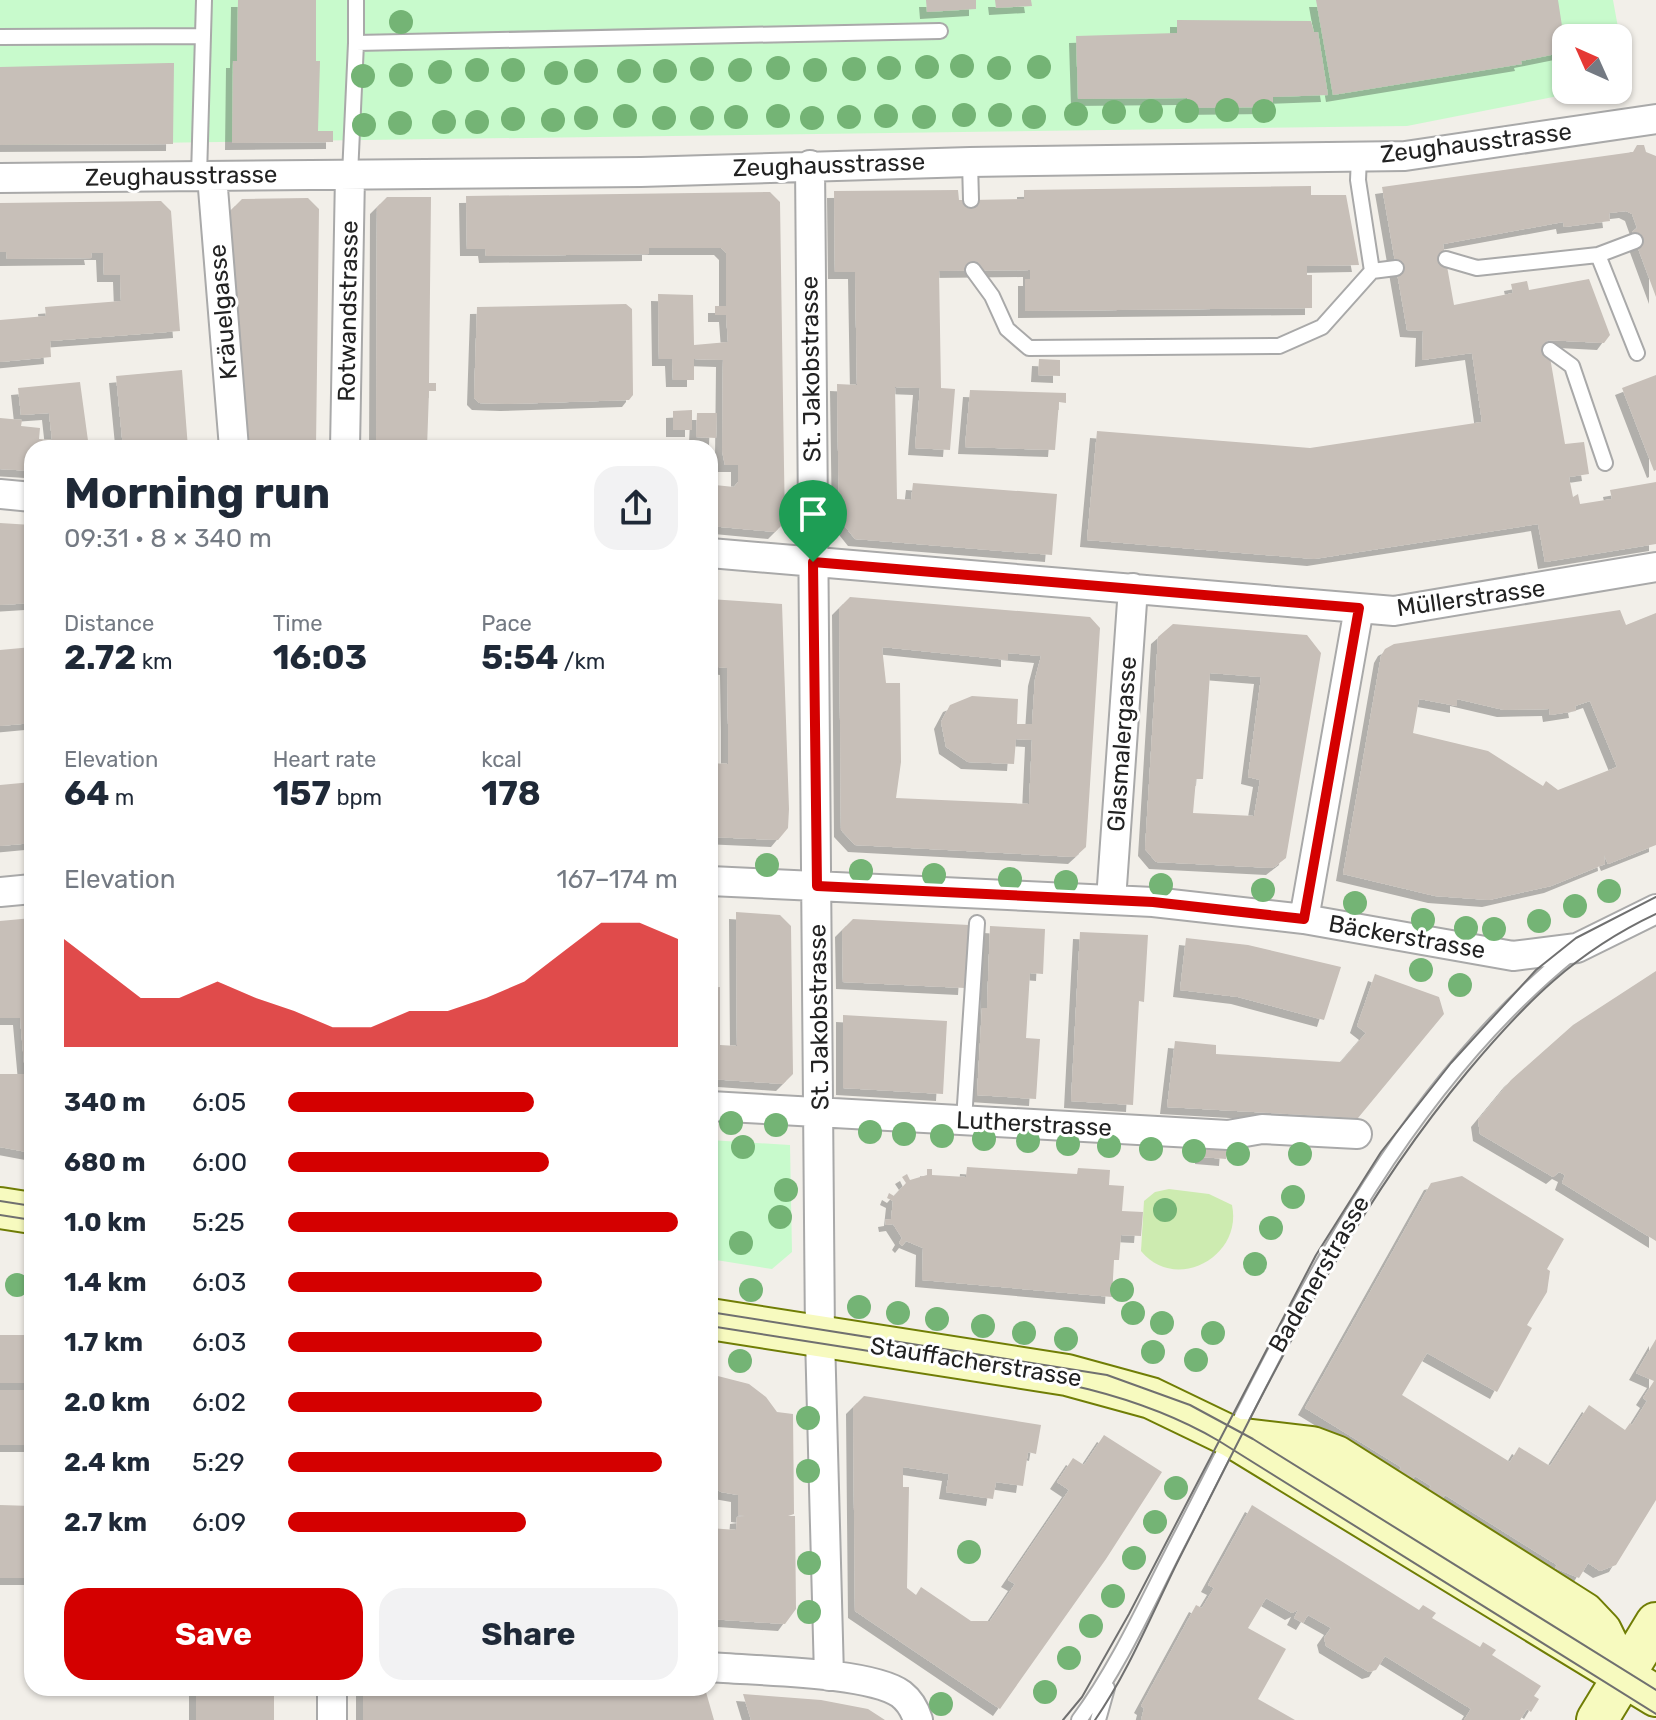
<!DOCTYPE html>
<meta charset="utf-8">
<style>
:root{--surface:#fff;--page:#f2f2f3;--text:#1f2937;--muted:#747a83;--accent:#d40000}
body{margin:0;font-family:Rubik,sans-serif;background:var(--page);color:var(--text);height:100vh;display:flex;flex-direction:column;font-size:30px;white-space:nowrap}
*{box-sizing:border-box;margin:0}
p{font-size:26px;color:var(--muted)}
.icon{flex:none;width:44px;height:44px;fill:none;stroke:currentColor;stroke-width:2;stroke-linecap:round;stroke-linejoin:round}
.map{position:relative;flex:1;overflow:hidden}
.details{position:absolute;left:24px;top:440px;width:694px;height:1256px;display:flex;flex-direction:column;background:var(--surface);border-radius:24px;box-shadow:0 2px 6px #0004}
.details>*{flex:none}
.needle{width:52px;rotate:315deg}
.fabs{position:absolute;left:1552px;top:24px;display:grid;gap:16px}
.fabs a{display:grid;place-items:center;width:80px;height:80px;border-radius:16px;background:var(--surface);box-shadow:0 2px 6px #0004;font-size:40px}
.pin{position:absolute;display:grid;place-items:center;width:68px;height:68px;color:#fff;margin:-82px -34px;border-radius:50% 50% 50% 0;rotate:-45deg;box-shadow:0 0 8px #0007}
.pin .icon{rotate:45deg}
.round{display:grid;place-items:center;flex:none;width:84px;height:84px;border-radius:24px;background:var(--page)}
.overview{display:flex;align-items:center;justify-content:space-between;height:136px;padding:0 40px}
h1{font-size:44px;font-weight:700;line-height:60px}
.metrics{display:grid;grid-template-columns:repeat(3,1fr);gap:12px;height:136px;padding:8px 40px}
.metrics div{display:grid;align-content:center}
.metrics b{font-size:34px;font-weight:700}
.metrics small{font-size:22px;font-weight:400}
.metrics p{font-size:22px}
.chart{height:224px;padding:16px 40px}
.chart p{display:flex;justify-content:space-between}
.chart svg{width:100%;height:144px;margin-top:8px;fill:var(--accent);opacity:.7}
.button{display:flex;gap:16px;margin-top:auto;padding:16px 40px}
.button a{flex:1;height:92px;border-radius:24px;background:var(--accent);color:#fff;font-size:32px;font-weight:700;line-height:92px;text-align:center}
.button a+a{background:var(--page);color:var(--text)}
ul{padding:0 40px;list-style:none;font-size:26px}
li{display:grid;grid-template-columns:128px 96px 1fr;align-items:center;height:60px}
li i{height:20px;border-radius:10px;background:var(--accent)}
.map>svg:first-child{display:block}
.grass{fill:#cdebb0}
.park{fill:#c8facc}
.building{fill:#c7bfb8;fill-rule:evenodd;filter:url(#shadow)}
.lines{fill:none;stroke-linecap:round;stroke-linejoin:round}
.lane-casing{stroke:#a9a9a9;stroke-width:18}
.street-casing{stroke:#a9a9a9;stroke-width:32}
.secondary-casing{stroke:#707d05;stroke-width:44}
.lane{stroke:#fff;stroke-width:14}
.street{stroke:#fff;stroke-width:28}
.secondary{stroke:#f7fabf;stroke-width:40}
.tram{stroke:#707070;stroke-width:2}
.tree{fill:#74b475}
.route-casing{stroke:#fff;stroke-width:16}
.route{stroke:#d40000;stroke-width:10}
.labels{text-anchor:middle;stroke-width:6;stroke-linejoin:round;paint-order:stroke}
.street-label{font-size:24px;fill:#222;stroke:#fff}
</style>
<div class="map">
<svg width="1656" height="1720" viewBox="0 0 1656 1720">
<defs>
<filter id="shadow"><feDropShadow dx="-7" dy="7" stdDeviation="0" flood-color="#0004"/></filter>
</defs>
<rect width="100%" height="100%" fill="#f2efe9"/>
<path class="grass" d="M1169 1189 1209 1194 1232 1205C1243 1257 1175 1293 1141 1251L1144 1201 1155 1192Z"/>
<path class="park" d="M0 0H1613L1625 66 1618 77V38H1566V90H1589L1407 126 0 145Z
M710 1140 790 1145 792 1252 772 1269 710 1259Z"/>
<path class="building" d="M238 0H316V61H320L318 131H333V142L232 143 233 61H237Z
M926 0H976V9L927 12Z
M995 0H1031L1032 6 996 8Z
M1316 0H1558L1566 52 1521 61 1522 64 1333 95Z
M1177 20 1311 21 1314 32H1318L1328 95 1273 97V107L1187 108V98L1078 99 1076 36 1177 33Z
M169 63H174L173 144 0 145V67Z
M1637 145H1644L1646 152 1656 156V297L1632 232 1637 228 1632 214 1626 211 1609 213 1610 221 1564 227 1563 222 1443 244 1454 305 1513 293 1511 284 1527 281 1529 290 1589 279 1610 335 1604 343 1547 340 1565 444 1584 442 1589 474 1569 477 1573 497 1578 494 1580 504 1612 499 1610 490 1656 482V544L1545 562 1538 524 1314 559 1087 540 1097 431 1310 448 1482 422 1472 353 1422 360 1423 331 1407 330 1382 187 1633 152Z
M1311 186V195H1346L1359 265 1307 266V275H1312V308L1025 311V279H1030V270L939 271 941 388 955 389 950 450 915 448 920 388 895 387 897 499 911 500 913 483 1057 494 1052 555 855 539 839 519 837 384 857 385 855 272H835L834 191 958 190 959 200H971L1024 199V190Z
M770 192 780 202 784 466 785 522 775 532 710 526V464H715V485L734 487 738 482V465H725L722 451 723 360 694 359V380H673L672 359H659L658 294 693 295 694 345 728 342 726 315H715V306H726V253L721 248H649V254L486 256 485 249H467L466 196Z
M387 197H431L429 383H436V391H429L427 448H376L377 207Z
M308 198 319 209 316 448H247L230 211 242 199Z
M161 201 171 211 180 331 50 341 51 357 0 362V320L46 316 45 307 121 301 120 275H104L103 253H91L92 258 7 259 6 252H0V203Z
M626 304 632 309 633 395 629 400 507 404 479 403 474 398 477 307Z
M1039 359 1060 360V376L1038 375Z
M182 370 188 448H123L116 376Z
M1656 375V470L1654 471 1622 388Z
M80 382 89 448H32V471L0 469V418L22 420 21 426 40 428 39 439 52 440 49 413 21 415 18 388Z
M970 390 1066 393V403L1059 402 1055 450 965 447Z
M692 410V430H673V411Z
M697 413H717L716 438 696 437Z
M626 441V448H580V442Z
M0 523 32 525V603L0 605Z
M850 597 1090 617 1100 628 1086 847 1075 857 855 845 841 830 839 608ZM882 647 1008 660V653L1041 656 1035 679 1032 724H1017L1018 699 972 696 950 705 941 722 946 747 968 762 1014 764 1016 739 1032 740 1029 804 896 798 901 762 900 683H886Z
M710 599 782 604 789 809 788 828 778 840 710 837V763L728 764V724L727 668 710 666Z
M1620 610 1626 625 1656 613V845L1608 864 1604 855 1605 864 1551 886 1489 900 1435 896 1343 874 1381 656 1385 649 1394 644ZM1419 699 1457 706V699L1504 710 1549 709 1550 715 1576 711 1575 706 1590 701 1617 767 1558 790 1546 781 1543 786 1488 751 1413 733Z
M1173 624 1307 635 1321 653 1286 858 1273 868 1156 862 1145 849 1158 637ZM1210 673 1261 677 1248 777 1260 780 1254 816 1193 813 1196 779H1203Z
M32 647V723L0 726V650Z
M32 782V843L0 846V785Z
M736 912 780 915 791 926 793 1074 783 1084 710 1079V988L720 987V1045L737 1046Z
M32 918V1153L0 1147V1074H25L20 1018H0V921Z
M853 919 969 925 965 988 843 982 842 930Z
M990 926 1045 929 1043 974 1030 973 1026 1038 1040 1039 1036 1099 977 1095 982 1008H987Z
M1080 932 1148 935 1144 1002 1139 1001 1133 1105 1071 1101Z
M1186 938 1248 945 1341 967 1324 1020 1238 997 1180 990Z
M1656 971V1241L1562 1183 1565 1175 1559 1172 1553 1177 1480 1134 1478 1120 1511 1080 1573 1025Z
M1375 974 1439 997 1444 1014 1358 1118 1167 1107 1175 1041 1216 1045V1054L1341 1062 1366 1033 1357 1026Z
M843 1015 947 1021 943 1094 843 1088Z
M1203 1144 1227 1146 1226 1159 1202 1157Z
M967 1167 1077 1174 1078 1168 1110 1170 1109 1185 1124 1186 1122 1211 1143 1212 1141 1236 1121 1235 1119 1260H1114L1112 1297 922 1280 923 1248 906 1241 902 1246 899 1243 902 1238 893 1224 886 1225 885 1220 891 1219 893 1201 887 1198 889 1193 894 1196 906 1183 902 1177 907 1174 910 1180 927 1175V1169H932V1175L966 1177Z
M1462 1176 1564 1239 1547 1269 1550 1271 1547 1292 1527 1325 1532 1328 1497 1392 1427 1353 1402 1395 1510 1462 1519 1447 1550 1466 1589 1405 1625 1430 1630 1423 1632 1425 1647 1401 1643 1398 1654 1381 1636 1373 1656 1339V1500L1616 1565 1600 1571 1588 1563 1579 1578 1555 1568 1557 1565 1445 1495 1442 1499 1428 1491 1431 1486 1415 1476 1412 1480 1399 1472 1401 1467 1305 1408 1431 1183Z
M0 1335H32V1383H0Z
M710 1374 749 1384 766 1397 777 1412 793 1414 794 1514 788 1516H795L796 1609 785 1624 710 1619V1528L736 1530 737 1517 745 1516 738 1515V1495L721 1492 710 1485Z
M0 1390H32V1445H0Z
M864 1396 1041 1425 1036 1454 1028 1452 1023 1486 996 1482 993 1499 946 1492 949 1474 903 1467V1487H909L907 1588 916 1595 921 1587 971 1621H990L1015 1584 1008 1580 1069 1490 1057 1482 1073 1458 1084 1465 1104 1435 1162 1472 1106 1559 1000 1709 855 1611 853 1407Z
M0 1505 32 1506V1578H0Z
M1252 1505 1419 1610 1423 1605 1436 1613 1432 1618 1480 1647 1483 1642 1496 1650 1492 1655 1541 1686 1534 1696 1539 1699 1531 1712 1527 1709 1520 1720H1464L1471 1709 1385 1656 1376 1670 1369 1672 1326 1646 1324 1638 1331 1628 1308 1615 1303 1623 1294 1618 1298 1610 1292 1613 1266 1598 1248 1628 1286 1649 1258 1699 1295 1720H1141L1144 1708 1141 1706 1196 1605 1202 1608 1214 1588 1208 1585Z
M196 1688H274V1720H196Z
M363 1688H651L706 1692 714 1720H363Z
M743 1694 821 1700 868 1709 885 1720H751Z"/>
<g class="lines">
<g class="lane-casing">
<path id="lane" d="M356 0V43L940 31
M0 37 203 36
M1359 157 1358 180 1372 271 1396 268
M970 162 971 200
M350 175 356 43
M199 176 204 0
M1598 255 1637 353
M1446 259 1477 268 1598 255 1635 241
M973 270 992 296 1007 329 1029 348 1279 346 1322 327 1372 271
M1550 350 1572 366 1605 463
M964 1120 977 923
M1079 1720C1122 1662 1151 1593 1185 1529 1290 1325 1388 1102 1571 953
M1098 1720 1107 1688"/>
</g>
<g class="street-casing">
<path id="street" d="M810 165 820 1337 829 1676
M212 176 234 448
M0 178 641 172 970 162 1405 156 1656 119
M345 448 350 175
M0 494 32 497
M710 553 1394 611 1656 567
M710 881 1153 902 1304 919 1513 956 1577 948 1656 909
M0 892 32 889
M1111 900 1133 588
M1304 919 1359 608
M710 1106 1228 1135 1262 1129 1357 1134
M710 1667C753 1671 869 1671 901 1694 910 1701 915 1710 918 1720
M332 1720V1688"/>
</g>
<g class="secondary-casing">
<path id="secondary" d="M0 1208 32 1213
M710 1319 1067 1375 1151 1398 1232 1437 1656 1696
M1244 1439 1312 1447 1336 1456 1584 1613 1601 1631 1623 1676
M1597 1720 1656 1623"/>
</g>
<use href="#lane" class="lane"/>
<use href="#street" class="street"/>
<use href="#secondary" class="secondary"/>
<path class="tram" d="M0 1201 32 1206
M0 1215 32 1220
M710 1312 1107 1375 1190 1405 1253 1439 1656 1690
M710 1326C786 1338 863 1350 939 1362 1037 1377 1132 1390 1219 1441L1656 1714
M1063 1720 1082 1697 1129 1614 1316 1255 1381 1152 1451 1063 1536 970 1576 938 1656 897
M1095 1720C1129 1671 1152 1613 1179 1559 1265 1390 1345 1218 1468 1071 1525 1003 1575 952 1656 914"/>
</g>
<g class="tree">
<circle cx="401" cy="22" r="12"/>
<circle cx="962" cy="66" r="12"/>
<circle cx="927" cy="67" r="12"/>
<circle cx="1039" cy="67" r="12"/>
<circle cx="778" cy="68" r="12"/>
<circle cx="889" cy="68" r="12"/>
<circle cx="999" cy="68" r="12"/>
<circle cx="702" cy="69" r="12"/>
<circle cx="854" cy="69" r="12"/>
<circle cx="477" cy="70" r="12"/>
<circle cx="513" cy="70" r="12"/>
<circle cx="740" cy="70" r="12"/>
<circle cx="815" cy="70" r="12"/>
<circle cx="586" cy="71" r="12"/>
<circle cx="629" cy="71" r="12"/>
<circle cx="665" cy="71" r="12"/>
<circle cx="440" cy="72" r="12"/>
<circle cx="556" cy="73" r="12"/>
<circle cx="401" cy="75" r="12"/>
<circle cx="363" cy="76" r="12"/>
<circle cx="1227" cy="110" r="12"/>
<circle cx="1151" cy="111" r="12"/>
<circle cx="1187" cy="111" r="12"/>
<circle cx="1264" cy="111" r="12"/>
<circle cx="1114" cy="112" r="12"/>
<circle cx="1076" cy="114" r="12"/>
<circle cx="964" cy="115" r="12"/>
<circle cx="1000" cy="115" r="12"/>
<circle cx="625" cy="116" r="12"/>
<circle cx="778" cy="116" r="12"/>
<circle cx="886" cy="116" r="12"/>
<circle cx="736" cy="117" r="12"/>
<circle cx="849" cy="117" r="12"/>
<circle cx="924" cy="117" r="12"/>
<circle cx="1034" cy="117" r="12"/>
<circle cx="586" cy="118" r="12"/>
<circle cx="664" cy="118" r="12"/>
<circle cx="702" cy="118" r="12"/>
<circle cx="812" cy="118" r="12"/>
<circle cx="513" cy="119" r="12"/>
<circle cx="553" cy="120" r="12"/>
<circle cx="444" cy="122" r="12"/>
<circle cx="477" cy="122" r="12"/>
<circle cx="400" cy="123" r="12"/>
<circle cx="364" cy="125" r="12"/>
<circle cx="767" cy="865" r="12"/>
<circle cx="861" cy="871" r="12"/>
<circle cx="934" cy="875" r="12"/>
<circle cx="1010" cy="879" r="12"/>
<circle cx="1066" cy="882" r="12"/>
<circle cx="1161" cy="885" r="12"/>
<circle cx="1263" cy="890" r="12"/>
<circle cx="1609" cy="891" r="12"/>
<circle cx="1355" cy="903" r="12"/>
<circle cx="1575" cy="906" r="12"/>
<circle cx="1423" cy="920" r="12"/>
<circle cx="1539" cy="921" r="12"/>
<circle cx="1466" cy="928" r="12"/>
<circle cx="1494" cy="929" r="12"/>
<circle cx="1421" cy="970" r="12"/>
<circle cx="1460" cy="985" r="12"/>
<circle cx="731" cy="1123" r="12"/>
<circle cx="776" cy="1125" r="12"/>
<circle cx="870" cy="1132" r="12"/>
<circle cx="904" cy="1134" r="12"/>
<circle cx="942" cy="1136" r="12"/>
<circle cx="984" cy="1139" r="12"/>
<circle cx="1028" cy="1141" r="12"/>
<circle cx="1068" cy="1144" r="12"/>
<circle cx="1109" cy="1146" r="12"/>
<circle cx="743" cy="1147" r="12"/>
<circle cx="1151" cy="1149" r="12"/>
<circle cx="1194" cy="1151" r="12"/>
<circle cx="1238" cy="1154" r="12"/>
<circle cx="1300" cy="1154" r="12"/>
<circle cx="786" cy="1190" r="12"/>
<circle cx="1293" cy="1197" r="12"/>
<circle cx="1165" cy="1210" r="12"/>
<circle cx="780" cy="1217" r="12"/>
<circle cx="1271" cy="1228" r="12"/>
<circle cx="741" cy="1243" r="12"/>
<circle cx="1255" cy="1264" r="12"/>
<circle cx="17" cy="1285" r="12"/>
<circle cx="751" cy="1290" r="12"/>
<circle cx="1122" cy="1290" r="12"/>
<circle cx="859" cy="1307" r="12"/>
<circle cx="898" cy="1313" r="12"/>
<circle cx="1133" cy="1313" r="12"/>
<circle cx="937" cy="1319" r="12"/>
<circle cx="1162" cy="1323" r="12"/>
<circle cx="983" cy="1326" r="12"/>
<circle cx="1024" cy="1333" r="12"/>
<circle cx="1213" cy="1333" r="12"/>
<circle cx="1066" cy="1339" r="12"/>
<circle cx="1153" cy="1352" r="12"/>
<circle cx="1196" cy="1360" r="12"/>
<circle cx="740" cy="1361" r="12"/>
<circle cx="808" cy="1418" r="12"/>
<circle cx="808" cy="1471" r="12"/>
<circle cx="1176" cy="1488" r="12"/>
<circle cx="1155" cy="1522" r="12"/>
<circle cx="969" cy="1552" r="12"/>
<circle cx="1134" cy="1558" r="12"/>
<circle cx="809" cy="1563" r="12"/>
<circle cx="1113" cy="1596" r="12"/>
<circle cx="809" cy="1612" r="12"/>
<circle cx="1091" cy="1626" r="12"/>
<circle cx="1069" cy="1658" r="12"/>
<circle cx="1045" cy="1692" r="12"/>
<circle cx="941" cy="1704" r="12"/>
</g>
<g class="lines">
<g class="route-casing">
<path id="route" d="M813 562 1359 608 1304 919 1153 902 817 886Z"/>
</g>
<use href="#route" class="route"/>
</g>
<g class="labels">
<g class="street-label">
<text transform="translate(1476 143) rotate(-7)" y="8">Zeughausstrasse</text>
<text transform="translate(829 165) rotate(-2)" y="8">Zeughausstrasse</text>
<text transform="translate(181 176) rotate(-1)" y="8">Zeughausstrasse</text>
<text transform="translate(348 311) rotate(-89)" y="8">Rotwandstrasse</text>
<text transform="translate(223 312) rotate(-95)" y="8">Kräuelgasse</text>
<text transform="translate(811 369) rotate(-91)" y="8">St. Jakobstrasse</text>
<text transform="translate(1471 598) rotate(-8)" y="8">Müllerstrasse</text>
<text transform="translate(1122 744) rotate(-86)" y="8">Glasmalergasse</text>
<text transform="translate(1407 937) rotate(10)" y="8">Bäckerstrasse</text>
<text transform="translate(819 1017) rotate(-91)" y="8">St. Jakobstrasse</text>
<text transform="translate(1034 1124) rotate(3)" y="8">Lutherstrasse</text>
<text transform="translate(1319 1274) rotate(-60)" y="8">Badenerstrasse</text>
<text transform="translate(976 1362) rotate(9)" y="8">Stauffacherstrasse</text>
</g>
</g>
</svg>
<div class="fabs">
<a><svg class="needle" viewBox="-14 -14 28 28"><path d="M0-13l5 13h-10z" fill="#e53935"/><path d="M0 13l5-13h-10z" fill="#747a83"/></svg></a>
</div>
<div class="pin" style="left:813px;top:562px;background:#1e9e55"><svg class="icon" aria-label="arrive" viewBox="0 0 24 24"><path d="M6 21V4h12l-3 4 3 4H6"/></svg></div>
<section class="details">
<div class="overview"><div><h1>Morning run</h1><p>09:31 · 8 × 340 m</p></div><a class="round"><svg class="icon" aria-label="share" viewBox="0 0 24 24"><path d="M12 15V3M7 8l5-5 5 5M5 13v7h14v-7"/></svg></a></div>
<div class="metrics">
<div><p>Distance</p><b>2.72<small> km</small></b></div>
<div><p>Time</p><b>16:03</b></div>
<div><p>Pace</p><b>5:54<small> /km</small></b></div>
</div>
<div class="metrics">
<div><p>Elevation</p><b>64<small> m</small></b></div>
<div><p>Heart rate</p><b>157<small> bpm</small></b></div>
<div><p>kcal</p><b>178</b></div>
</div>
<div class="chart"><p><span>Elevation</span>167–174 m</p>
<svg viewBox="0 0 160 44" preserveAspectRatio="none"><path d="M0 44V11L10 20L20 29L30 29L40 24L50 29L60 33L70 38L80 38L90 33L100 33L110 29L120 24L130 15L140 6L150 6L160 11V44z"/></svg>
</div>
<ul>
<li><b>340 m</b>6:05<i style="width:63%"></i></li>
<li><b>680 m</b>6:00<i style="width:67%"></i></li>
<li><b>1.0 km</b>5:25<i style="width:100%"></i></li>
<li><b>1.4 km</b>6:03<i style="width:65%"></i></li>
<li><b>1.7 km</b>6:03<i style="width:65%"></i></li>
<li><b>2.0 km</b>6:02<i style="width:65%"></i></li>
<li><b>2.4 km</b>5:29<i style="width:96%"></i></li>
<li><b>2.7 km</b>6:09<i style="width:61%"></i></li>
</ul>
<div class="button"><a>Save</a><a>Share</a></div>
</section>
</div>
